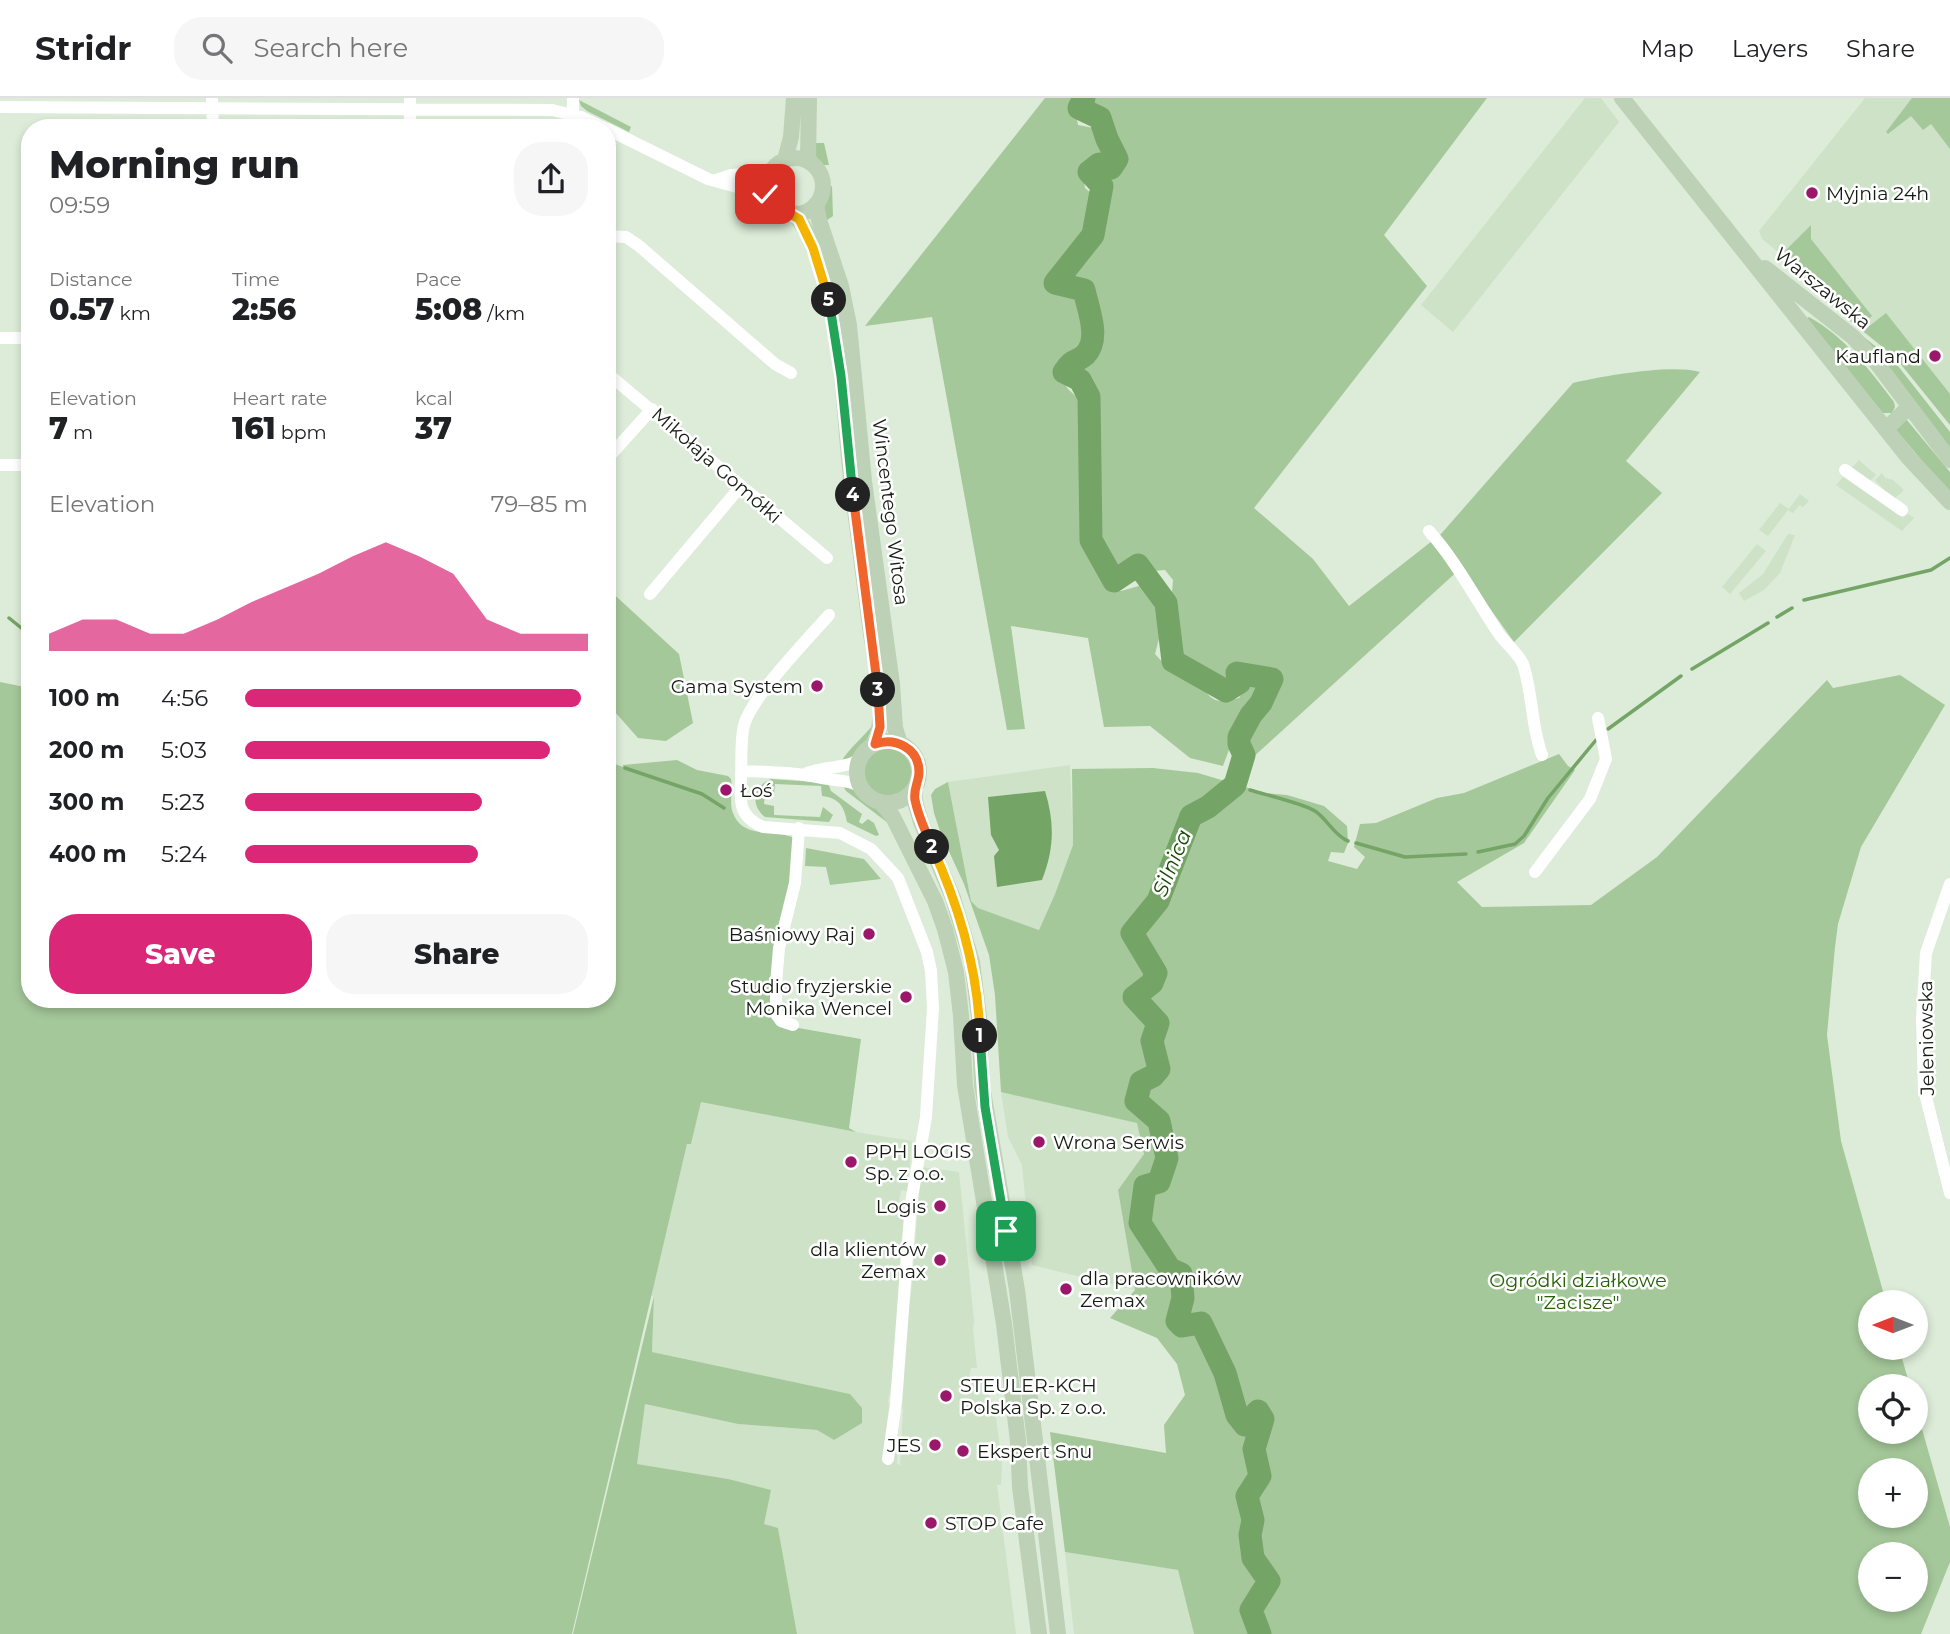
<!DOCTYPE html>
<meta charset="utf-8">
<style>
:root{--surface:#fff;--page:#f6f6f6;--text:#202124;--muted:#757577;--line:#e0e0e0;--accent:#db2777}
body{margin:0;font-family:Montserrat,sans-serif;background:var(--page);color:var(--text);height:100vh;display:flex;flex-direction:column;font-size:26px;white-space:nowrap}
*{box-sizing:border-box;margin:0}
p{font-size:23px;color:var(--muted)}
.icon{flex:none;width:38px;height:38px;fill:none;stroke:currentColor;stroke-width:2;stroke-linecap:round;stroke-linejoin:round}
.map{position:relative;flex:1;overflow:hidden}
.side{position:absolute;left:21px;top:21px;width:595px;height:889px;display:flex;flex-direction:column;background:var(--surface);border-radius:28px;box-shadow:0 4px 10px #0003}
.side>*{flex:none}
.needle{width:46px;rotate:270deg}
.buttons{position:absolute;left:1858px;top:1192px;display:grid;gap:14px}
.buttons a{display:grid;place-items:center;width:70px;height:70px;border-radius:50%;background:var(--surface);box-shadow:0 4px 10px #0003;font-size:35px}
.pin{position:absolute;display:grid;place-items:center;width:60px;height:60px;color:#fff;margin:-30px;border-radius:14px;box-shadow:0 4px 10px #0006}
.km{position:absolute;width:35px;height:35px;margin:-18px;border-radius:50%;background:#222;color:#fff;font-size:19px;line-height:35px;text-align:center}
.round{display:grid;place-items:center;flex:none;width:74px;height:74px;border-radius:28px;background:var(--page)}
.overview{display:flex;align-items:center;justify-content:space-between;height:119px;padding:0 28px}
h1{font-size:38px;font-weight:800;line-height:52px}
.figures{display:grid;grid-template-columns:repeat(3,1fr);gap:10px;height:119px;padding:7px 28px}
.figures div{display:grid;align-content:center}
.figures b{font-size:30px;font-weight:800}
.figures small{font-size:19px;font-weight:400}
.figures p{font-size:19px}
.chart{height:196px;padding:14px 28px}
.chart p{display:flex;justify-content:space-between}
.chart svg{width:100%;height:126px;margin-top:7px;fill:var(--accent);opacity:.7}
.button{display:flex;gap:14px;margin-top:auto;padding:14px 28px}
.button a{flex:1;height:80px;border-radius:28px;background:var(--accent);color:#fff;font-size:28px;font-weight:800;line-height:80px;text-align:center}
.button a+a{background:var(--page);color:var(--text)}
ul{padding:0 28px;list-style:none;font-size:23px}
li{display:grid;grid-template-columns:112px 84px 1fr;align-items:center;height:52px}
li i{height:18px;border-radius:9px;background:var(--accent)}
header{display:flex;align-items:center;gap:42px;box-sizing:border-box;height:98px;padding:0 35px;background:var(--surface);border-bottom:2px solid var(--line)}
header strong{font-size:33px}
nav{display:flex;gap:38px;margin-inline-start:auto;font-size:24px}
.search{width:490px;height:63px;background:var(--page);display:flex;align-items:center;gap:18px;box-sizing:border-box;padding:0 24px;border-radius:28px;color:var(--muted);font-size:26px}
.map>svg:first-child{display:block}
.built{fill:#cde2c7;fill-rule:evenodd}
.green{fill:#a5c89a;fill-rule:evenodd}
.water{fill:#75a467}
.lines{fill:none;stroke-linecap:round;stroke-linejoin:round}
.stream{stroke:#75a467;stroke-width:3.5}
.river{stroke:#75a467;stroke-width:23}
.minor{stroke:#fff;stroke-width:12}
.secondary{stroke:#bcd1b5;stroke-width:16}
.split-1-casing{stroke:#fff;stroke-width:14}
.split-2-casing{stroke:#fff;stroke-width:14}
.split-3-casing{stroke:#fff;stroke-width:14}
.split-4-casing{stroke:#fff;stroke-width:14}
.split-5-casing{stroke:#fff;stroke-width:14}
.split-6-casing{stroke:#fff;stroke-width:14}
.split-1{stroke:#22a559;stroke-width:9}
.split-2{stroke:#f5b400;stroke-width:9}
.split-3{stroke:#f0652b;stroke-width:9}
.split-4{stroke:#f0652b;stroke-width:9}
.split-5{stroke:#22a559;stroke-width:9}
.split-6{stroke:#f5b400;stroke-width:9}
.poi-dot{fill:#9b176a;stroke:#fff;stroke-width:2.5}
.labels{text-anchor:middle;stroke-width:5;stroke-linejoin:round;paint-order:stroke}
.poi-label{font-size:19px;fill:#151a13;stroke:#fff;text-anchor:start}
.street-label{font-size:19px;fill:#151a13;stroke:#fff}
.park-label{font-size:19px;fill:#256107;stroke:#fff}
.water-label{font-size:21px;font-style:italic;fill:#1a4806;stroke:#fff}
</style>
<header>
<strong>Stridr</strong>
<div class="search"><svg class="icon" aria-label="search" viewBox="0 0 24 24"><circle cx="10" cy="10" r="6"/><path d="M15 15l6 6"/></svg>Search here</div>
<nav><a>Map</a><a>Layers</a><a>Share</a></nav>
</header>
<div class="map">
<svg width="1950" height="1536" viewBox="0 0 1950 1536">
<rect width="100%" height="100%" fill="#dcecd8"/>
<path class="built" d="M1585 0H1601L1619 24 1453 234 1421 207Z
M1865 0H1950V327L1895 259 1858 230 1781 161 1782 157 1762 141 1759 133Z
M1859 362 1876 377 1869 384 1852 369Z
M1882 375 1885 380 1893 382 1904 392 1893 402 1875 382Z
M1843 379 1903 420 1908 416 1914 420 1902 433 1836 387Z
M1800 396 1809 403 1803 409 1799 407 1793 415 1788 412 1768 438 1759 432 1780 405 1789 411Z
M1788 436 1795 437 1780 475 1764 492 1744 503 1739 495 1763 476Z
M1757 446 1766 453 1730 496 1722 489Z
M1070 667 1073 747 1055 796 1039 832 978 810 971 803 948 684Z
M1001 994 1138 1025 1144 1056 1118 1092 1135 1192 1032 1167 1022 1067 1008 1039Z
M701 1003 856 1034 912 1043 907 1093 901 1092 899 1103 906 1105 901 1147 894 1273 888 1304 890 1308 911 1196 921 1069 959 1074 974 1223 973 1232 977 1270H971L969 1280 983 1284 995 1311 1002 1367 1001 1387H997L1016 1536H797L778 1431 764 1426 728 1381 636 1366 645 1306 738 1326 817 1332 834 1342 850 1296 652 1254 654 1199 651 1197 687 1046H691ZM899 1310 903 1311 900 1367 897 1366Z
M1065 1454 1178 1472 1194 1536H1074Z"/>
<path class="green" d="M1045 0H1079L1075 12 1078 27 1099 31 1102 46 1109 62 1092 63 1083 73 1085 90C1118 115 1079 140 1064 162 1058 169 1055 178 1050 186L1057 194 1080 201 1088 244C1078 259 1068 257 1060 279L1068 291 1084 306 1088 337 1081 422 1087 447 1105 488 1121 493 1153 484 1165 486 1162 529 1155 556C1170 574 1178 568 1192 580 1212 596 1207 609 1239 600L1245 591 1244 582 1252 580 1265 584 1264 596 1240 622 1223 668 1190 660 1150 628 1104 629 1088 540 1011 528 1025 631 1007 632 932 219 865 228Z
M1087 0H1487L1384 137 1427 188 1254 410 1313 461 1349 508 1441 436 1573 285C1604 278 1671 266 1700 274L1626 363 1662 395 1514 544 1461 470 1240 671 1237 665 1254 625 1273 599 1277 582C1264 570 1252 571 1235 573L1236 585 1233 592 1219 591 1200 575 1169 556 1168 545 1173 482 1165 472C1147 473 1131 480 1113 479L1093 440 1090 408 1098 349 1095 300C1083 289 1070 283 1076 265L1089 260 1099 241 1087 192 1059 183 1097 137 1109 110 1107 88 1096 83 1093 74 1111 76 1120 62 1109 40 1103 18H1088L1083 6Z
M1912 0H1950V51L1931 26 1923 32 1911 18 1888 36 1886 34Z
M579 2 631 29 629 34 587 13 581 8Z
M230 22 315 23V30H222Z
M812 45H824L829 67H822L815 57Z
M832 88 833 118 824 124 823 113 830 89Z
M1811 127V141L1872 218 1858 230 1781 161 1785 153Z
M1886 215 1950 296V327L1895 259 1863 233Z
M1809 219C1844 238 1870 272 1894 304L1895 309 1892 315H1882L1807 220Z
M1860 236 1894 263 1950 334V351Z
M1906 321 1950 374V396L1897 333 1896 329Z
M607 490 679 556 693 625 666 643 638 640 607 605Z
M1900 577 1945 607 1861 749 1838 826 1835 849 1827 937 1841 1043 1886 1204H1871V1250H1899L1910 1288H1871V1334H1916V1310L1950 1429V1464L1921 1536H1194L1178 1472 1065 1454 1050 1334 1166 1355 1164 1327 1185 1297 1177 1266 1157 1240 1110 1220 1135 1192 1118 1092 1144 1056 1137 1025 1001 994 995 897 989 857 964 786 941 736 934 715 931 697 935 691 948 684 971 803 978 810 1039 832 1055 796 1073 747 1072 671 1153 670 1198 675 1265 695 1287 697 1324 708 1347 728 1348 745 1344 755 1331 754 1328 763 1357 771 1365 759 1354 749 1360 726 1376 725 1437 700 1464 695 1559 656 1568 668 1575 672 1524 745 1457 784 1482 809 1591 807 1657 759 1827 582 1833 590ZM1871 1372H1916V1418H1871ZM1871 1456H1916V1502H1871Z
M0 584 30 590V901H607V663L623 669V667L677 662 697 672 728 678 731 681C733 692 729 706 733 715 743 742 774 730 794 740L796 745 773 916 793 929 861 941 849 1030 856 1034 701 1004 691 1046H687L572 1536H0Z
M872 628C868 645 859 657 842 663 845 655 866 636 872 628Z
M864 675a25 25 0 1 1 50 0a25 25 0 1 1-50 0Z
M771 681 828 685 831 693 862 716 859 724 862 726 868 721 874 725 879 737 876 738 847 724C844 708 839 700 822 698L821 688 775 686 774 696H765L764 706 774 708V717L820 719 823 709 833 717 829 724 765 719C750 707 753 688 771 681Z
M842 686C859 693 878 710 888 725L846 693Z
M806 750 864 761 881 781 830 787 826 769 805 768Z
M654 1198 652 1254 850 1296 862 1310V1325L834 1342 817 1332 738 1326 645 1306 637 1366 728 1381 771 1392 764 1426 778 1430 797 1536H573Z"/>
<path class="water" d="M1045 693C1055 725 1054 752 1042 782L997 789 994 758 999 752 991 737 988 699Z"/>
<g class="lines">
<path class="stream" d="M1804 502 1931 472 1950 460
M1777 519 1792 510
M9 520 30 537
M1692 571 1768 525
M1608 631 1681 578
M625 670 702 696 724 710
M1235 687 1239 688
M1250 692C1266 697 1302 705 1315 713 1327 721 1335 738 1348 743
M1356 745 1405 759 1466 756
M1478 754 1515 746 1524 738 1548 700 1596 642"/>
<path class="river" d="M1084 0 1079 10 1100 20 1107 41 1117 61 1111 70 1099 66 1089 74 1102 88 1093 137 1055 185 1084 192C1088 211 1101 241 1085 257 1076 265 1073 260 1064 274L1080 282 1089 299 1091 442 1114 483 1138 467 1166 505 1173 563 1226 593 1239 585 1237 575 1272 581 1261 605 1251 617 1239 639V646L1244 657 1235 687 1208 709 1191 718 1158 803 1132 835 1156 875 1152 885 1134 899 1158 925 1152 943 1159 971 1153 978 1141 984 1136 1003 1159 1023 1167 1060 1159 1084 1145 1088 1140 1125 1170 1171 1181 1176 1183 1200 1177 1223 1182 1228 1201 1225 1225 1275 1237 1317 1245 1327 1258 1313 1263 1321 1254 1351 1260 1378 1247 1398 1253 1422 1250 1437 1253 1460 1269 1483 1251 1512 1260 1536"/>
<path class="minor" d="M212 0 213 30
M410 0V30
M0 9 552 12 581 19 604 30
M573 30V0
M607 31 708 81 769 98
M716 82 731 77 771 74
M607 138 626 139 638 147 775 266 791 275
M0 240H30
M607 275 827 460
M607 361 652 311
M0 367H30
M1845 372 1902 412
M1429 433C1457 464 1476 502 1499 536 1506 546 1518 555 1523 566 1533 596 1531 628 1542 657
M650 496 741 388
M829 517C807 542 753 597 744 627 740 644 742 663 741 680 740 703 738 718 763 729L840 735 871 751 898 780 927 854 931 873 933 910 926 1019 911 1105 896 1305 888 1361
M742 673C769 674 795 674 821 680 835 683 847 681 860 688
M807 675C824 669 843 670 859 663
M1535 774 1590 701 1606 661 1598 620
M1950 786 1926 855 1922 921 1924 991 1950 1095
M793 927 781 923 776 916V886L779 850 795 785 799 730"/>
<path class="secondary" d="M1622 0 1908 359 1950 404
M767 88a28 28 0 1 1 56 0a28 28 0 1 1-56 0Z
M785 62 791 39 794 0
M808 63 809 0
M816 106 819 122 841 188 849 227 864 383 892 586 895 630 900 646
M793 115C809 130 822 170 828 192 844 255 844 323 852 388 858 437 865 486 871 536 876 566 887 617 875 646
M1765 170 1853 239 1876 264 1950 362
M1886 331 1909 309
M857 674a31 31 0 1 1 62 0a31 31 0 1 1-62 0Z
M914 691 915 704 921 724 953 800 972 864 979 919 982 987 1017 1192 1058 1536
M881 704 893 719 935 803 945 831 956 874 961 918 965 987 1004 1226 1018 1343 1020 1389 1039 1536"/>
</g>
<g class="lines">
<g class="split-1-casing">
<path id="split-1" d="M980 938 985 1009 1006 1133"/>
</g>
<g class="split-2-casing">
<path id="split-2" d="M932 749C960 810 978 872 980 938"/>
</g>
<g class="split-3-casing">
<path id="split-3" d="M878 592 880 629 875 646C895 639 919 650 919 674 919 684 913 691 915 702 918 718 926 734 932 749"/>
</g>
<g class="split-4-casing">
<path id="split-4" d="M853 397 878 592"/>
</g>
<g class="split-5-casing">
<path id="split-5" d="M829 202 841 278 853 397"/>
</g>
<g class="split-6-casing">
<path id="split-6" d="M765 96 775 107 799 121 813 150 829 202"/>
</g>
<use href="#split-1" class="split-1"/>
<use href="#split-2" class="split-2"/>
<use href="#split-3" class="split-3"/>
<use href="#split-4" class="split-4"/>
<use href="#split-5" class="split-5"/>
<use href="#split-6" class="split-6"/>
</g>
<g class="poi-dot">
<circle cx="1812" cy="95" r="7"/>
<circle cx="1935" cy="258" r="7"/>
<circle cx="817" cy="588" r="7"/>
<circle cx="726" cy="692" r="7"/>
<circle cx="869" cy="836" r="7"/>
<circle cx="906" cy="899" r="7"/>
<circle cx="1039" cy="1044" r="7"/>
<circle cx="851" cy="1064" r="7"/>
<circle cx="940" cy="1108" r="7"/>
<circle cx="940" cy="1162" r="7"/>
<circle cx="1066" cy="1191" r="7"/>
<circle cx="946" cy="1298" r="7"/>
<circle cx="935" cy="1347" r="7"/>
<circle cx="963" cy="1353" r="7"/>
<circle cx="931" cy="1425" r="7"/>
</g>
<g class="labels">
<g class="poi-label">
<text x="1826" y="102">Myjnia 24h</text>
<text x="1921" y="265" text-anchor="end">Kaufland</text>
<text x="803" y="595" text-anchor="end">Gama System</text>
<text x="740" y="699">Łoś</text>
<text x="855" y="843" text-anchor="end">Baśniowy Raj</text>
<text x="892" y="895" text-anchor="end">Studio fryzjerskie<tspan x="892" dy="22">Monika Wencel</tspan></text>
<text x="1053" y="1051">Wrona Serwis</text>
<text x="865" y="1060">PPH LOGIS<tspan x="865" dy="22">Sp. z o.o.</tspan></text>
<text x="926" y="1115" text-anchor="end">Logis</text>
<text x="926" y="1158" text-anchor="end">dla klientów<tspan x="926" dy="22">Zemax</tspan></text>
<text x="1080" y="1187">dla pracowników<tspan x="1080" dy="22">Zemax</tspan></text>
<text x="960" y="1294">STEULER-KCH<tspan x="960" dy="22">Polska Sp. z o.o.</tspan></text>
<text x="921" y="1354" text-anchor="end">JES</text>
<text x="977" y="1360">Ekspert Snu</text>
<text x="945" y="1432">STOP Cafe</text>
</g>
<g class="street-label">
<text transform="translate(1823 190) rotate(39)" y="7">Warszawska</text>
<text transform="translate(717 367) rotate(41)" y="7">Mikołaja Gomółki</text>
<text transform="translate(891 414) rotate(83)" y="7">Wincentego Witosa</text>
<text transform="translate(1926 940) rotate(-91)" y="7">Jeleniowska</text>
</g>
<g class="park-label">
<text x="1578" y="1189">Ogródki działkowe<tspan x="1578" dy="22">"Zacisze"</tspan></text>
</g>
<g class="water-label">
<text transform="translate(1172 765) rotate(-68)" y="7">Silnica</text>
</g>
</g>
</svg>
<div class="buttons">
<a><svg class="needle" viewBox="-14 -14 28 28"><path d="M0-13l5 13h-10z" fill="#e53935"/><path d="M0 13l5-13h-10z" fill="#757577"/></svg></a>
<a><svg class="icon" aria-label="locate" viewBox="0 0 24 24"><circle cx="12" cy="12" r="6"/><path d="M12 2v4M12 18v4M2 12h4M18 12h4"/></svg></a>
<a>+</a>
<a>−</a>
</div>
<div class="pin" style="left:1006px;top:1133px;background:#1e9e55"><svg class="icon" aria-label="arrive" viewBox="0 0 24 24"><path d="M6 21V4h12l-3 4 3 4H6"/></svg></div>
<div class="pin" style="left:765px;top:96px;background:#d93025"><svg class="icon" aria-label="check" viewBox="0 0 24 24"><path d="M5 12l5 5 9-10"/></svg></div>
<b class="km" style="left:980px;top:938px">1</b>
<b class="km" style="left:932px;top:749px">2</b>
<b class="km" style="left:878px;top:592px">3</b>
<b class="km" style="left:853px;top:397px">4</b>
<b class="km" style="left:829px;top:202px">5</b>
<section class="side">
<div class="overview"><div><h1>Morning run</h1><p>09:59</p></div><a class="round"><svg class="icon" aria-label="share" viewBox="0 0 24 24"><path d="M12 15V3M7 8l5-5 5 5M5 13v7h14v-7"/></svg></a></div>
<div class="figures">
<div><p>Distance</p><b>0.57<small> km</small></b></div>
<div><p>Time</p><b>2:56</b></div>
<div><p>Pace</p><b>5:08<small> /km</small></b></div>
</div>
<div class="figures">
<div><p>Elevation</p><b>7<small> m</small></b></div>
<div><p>Heart rate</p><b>161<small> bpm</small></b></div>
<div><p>kcal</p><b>37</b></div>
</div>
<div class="chart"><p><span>Elevation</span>79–85 m</p>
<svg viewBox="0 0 160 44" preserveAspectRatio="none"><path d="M0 44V38L10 33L20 33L30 38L40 38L50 33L60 27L70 22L80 17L90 11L100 6L110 11L120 17L130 33L140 38L150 38L160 38V44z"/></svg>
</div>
<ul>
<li><b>100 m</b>4:56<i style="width:98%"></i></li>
<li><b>200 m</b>5:03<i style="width:89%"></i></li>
<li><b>300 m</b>5:23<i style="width:69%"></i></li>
<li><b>400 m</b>5:24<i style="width:68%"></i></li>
</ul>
<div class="button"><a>Save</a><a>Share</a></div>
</section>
</div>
